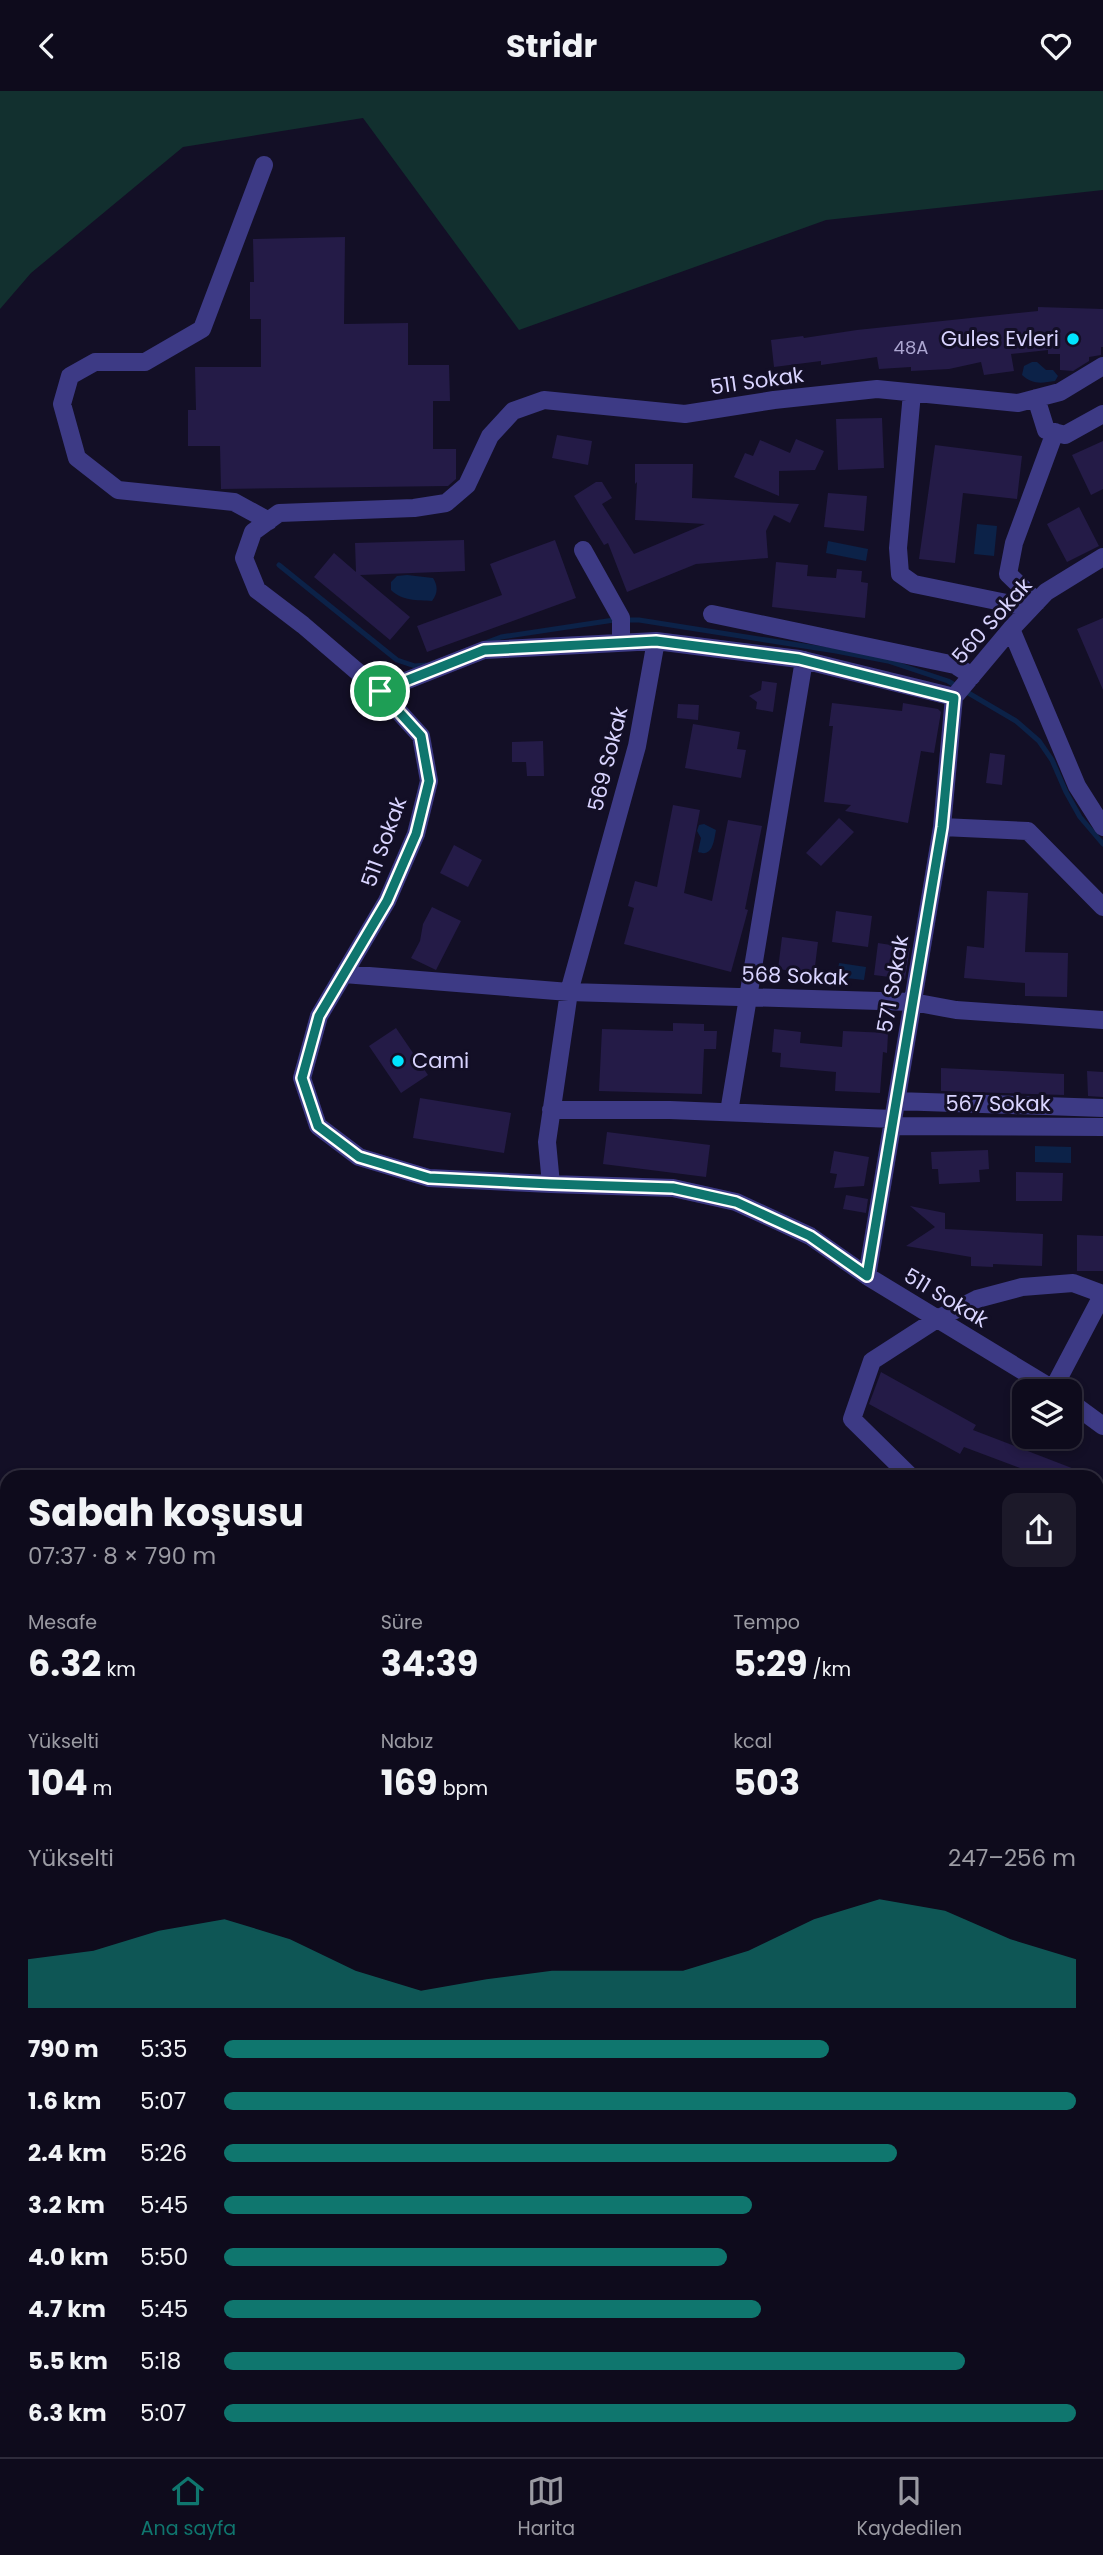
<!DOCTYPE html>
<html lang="tr">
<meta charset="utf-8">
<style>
:root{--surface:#0e0b1c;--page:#1c1929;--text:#f1f3f6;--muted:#9b9ba3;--line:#2e2b3b;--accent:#0f766e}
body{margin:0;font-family:Poppins,sans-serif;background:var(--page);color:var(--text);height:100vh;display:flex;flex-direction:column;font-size:26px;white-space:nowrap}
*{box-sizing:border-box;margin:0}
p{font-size:23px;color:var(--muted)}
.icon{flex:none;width:38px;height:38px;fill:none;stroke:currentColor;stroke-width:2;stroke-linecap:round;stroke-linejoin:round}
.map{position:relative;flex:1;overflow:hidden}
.panel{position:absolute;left:0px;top:1379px;width:1104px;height:987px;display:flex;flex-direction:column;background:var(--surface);border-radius:21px 21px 0 0;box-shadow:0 4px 10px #0003,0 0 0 2px var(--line)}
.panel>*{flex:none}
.tools{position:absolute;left:1012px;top:1288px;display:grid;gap:14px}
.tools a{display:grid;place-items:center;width:70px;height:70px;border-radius:14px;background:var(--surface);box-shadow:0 4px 10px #0003,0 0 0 2px var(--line);font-size:35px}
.pin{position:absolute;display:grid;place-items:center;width:60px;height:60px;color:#fff;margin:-30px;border:4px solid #fff;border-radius:50%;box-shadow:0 2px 7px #0007}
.round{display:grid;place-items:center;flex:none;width:74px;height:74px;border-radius:14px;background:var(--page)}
.head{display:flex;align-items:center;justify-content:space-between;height:119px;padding:0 28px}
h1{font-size:38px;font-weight:700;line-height:52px}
.figures{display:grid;grid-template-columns:repeat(3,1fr);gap:10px;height:119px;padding:7px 28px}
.figures div{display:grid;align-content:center}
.figures b{font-size:35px;font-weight:700}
.figures small{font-size:19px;font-weight:400}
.figures p{font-size:19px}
.chart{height:196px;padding:14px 28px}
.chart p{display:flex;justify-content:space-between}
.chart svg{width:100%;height:126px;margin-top:7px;fill:var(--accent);opacity:.7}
ul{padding:0 28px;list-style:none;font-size:23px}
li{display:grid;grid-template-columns:112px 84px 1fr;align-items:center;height:52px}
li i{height:18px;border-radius:9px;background:var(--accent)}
header{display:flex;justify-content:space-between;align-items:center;height:91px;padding:0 28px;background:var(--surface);font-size:32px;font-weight:700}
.tabs{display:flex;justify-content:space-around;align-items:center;height:98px;border-top:2px solid var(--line);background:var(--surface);font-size:19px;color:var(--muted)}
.tabs a{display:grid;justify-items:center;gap:4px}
.tabs .selected{color:var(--accent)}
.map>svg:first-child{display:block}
.green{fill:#12302f}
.water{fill:#0c2248}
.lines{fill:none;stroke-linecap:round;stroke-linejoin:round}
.stream{stroke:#0c2248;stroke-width:5}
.building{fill:#241b47}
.minor{stroke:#3d3a85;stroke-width:18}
.highway{stroke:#ff4fa3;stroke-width:21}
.route-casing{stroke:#fff;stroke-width:14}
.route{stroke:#0f766e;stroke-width:9}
.poi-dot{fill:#00e5ff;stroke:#130f26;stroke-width:2.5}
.labels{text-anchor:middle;stroke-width:6;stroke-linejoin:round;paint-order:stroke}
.number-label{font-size:18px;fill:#aca6d1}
.poi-label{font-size:21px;fill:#d9d4ff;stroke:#130f26;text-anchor:end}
.street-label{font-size:21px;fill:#d9d4ff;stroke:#130f26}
</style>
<header><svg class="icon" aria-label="back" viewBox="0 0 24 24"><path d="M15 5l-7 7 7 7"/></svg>Stridr<svg class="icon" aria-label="heart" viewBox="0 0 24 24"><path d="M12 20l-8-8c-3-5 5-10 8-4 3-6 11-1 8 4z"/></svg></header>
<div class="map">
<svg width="1103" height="2366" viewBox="0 0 1103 2366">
<rect width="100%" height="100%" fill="#130f26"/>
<path class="green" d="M0 0H1103V99L826 129 519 239 363 27 183 56 31 182 0 218Z
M0 1412 7 1419V1669L0 1671Z
M0 1882 7 1885V1977L0 1975Z"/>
<path class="water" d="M1032 271H1037L1046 279H1053L1058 285 1055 290C1042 292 1033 294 1022 284L1024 275Z
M977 433 997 435 994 465 974 463Z
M828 450 868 458 866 470 826 462Z
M407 484 433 487C438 495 438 502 432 510 417 509 402 510 391 499V491L397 485Z
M704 733 716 739C714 749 713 767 698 761L701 747 697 740 699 734Z
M839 872 866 876 864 889 837 886Z
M1035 1055 1071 1056V1072L1035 1071Z"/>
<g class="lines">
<path class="stream" d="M279 474 397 569 415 575 426 574
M485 552 501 546 614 529H639L836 560 888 570 948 590 1016 630 1039 650 1052 669 1066 701 1080 726 1103 753"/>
</g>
<path class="building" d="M345 146 344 233 408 232V274H449L450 310H433V358H456V388L448 395 221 398 220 355H188V319H196L195 276H261V228H250V191H254L253 148Z
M1038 216 1103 218V256H1101V264L1089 266V270L1073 280 1060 279V263H1048V259L1011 263 1014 280 984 284 981 271 949 278 911 280V276L879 278 877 266 821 274V270L774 276 771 249 803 245 804 247 857 239 1038 220Z
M882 327 884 377 838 379 836 328Z
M557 344 592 350 588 374 552 367Z
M796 348 824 360 815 379 779 380V405L734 386 745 362 753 365 760 349 790 362Z
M1103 350V398L1091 404 1072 364Z
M935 354 1022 365 1017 408 963 402 955 472 919 468Z
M635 373H693L692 407 799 413 790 432 774 424 766 440 768 467 696 473 627 501 608 452 604 454 574 405 596 391H602L612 407 602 413 634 463 705 433 635 429 637 391 635 393Z
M828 402 867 405 864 440 824 436Z
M1079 416 1099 455 1067 471 1047 433Z
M464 449 465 480 360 484 410 526 390 549 314 486 334 462 356 481 355 452Z
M555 449 576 507 427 561 417 535 502 504 490 473Z
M776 471 808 474 807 485 836 487 837 478 862 480 861 491 868 492 865 527 772 516Z
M1103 527V599L1077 538Z
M762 590 777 592 773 621 756 618 757 611 749 605 761 599Z
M832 612 902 620 903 612 938 618 941 621 934 662 921 660 908 732 845 720 851 714 824 711 833 635H829Z
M678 613 699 614 698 629 677 627Z
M693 633 740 641 737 658 746 659 741 687 685 677Z
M543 650 544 685H527L526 671H512V651Z
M990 662 1005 664 1002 694 986 692Z
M673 714 700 719 684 802 712 810 728 729 762 735 745 818 748 819 731 881 624 853 634 817 628 815 635 790 657 796Z
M839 727 854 741 821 775 806 762Z
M454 754 482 769 468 796 440 782Z
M987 800 1028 802 1025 861 1068 862 1067 906 1025 905V892L964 887 967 855 984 857Z
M432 816 461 830 436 879 411 867 420 850 423 833Z
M836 820 872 825 868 856 832 851Z
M782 846 818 851 814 883 778 878Z
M878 852 910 857 905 888 874 884Z
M673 932 704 933V940H717L716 958H704L702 1003 599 1000 602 938 673 940Z
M396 937 428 984 401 1002 369 955Z
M774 938 801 941 800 952 842 956 843 940 888 942 887 962 883 961 880 1002 835 1000 836 981 780 976 781 962 772 961Z
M941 977 1064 983V1004L941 1000Z
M1087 980 1103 981V1006L1088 1005Z
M420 1007 511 1022 504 1062 413 1047Z
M607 1041 710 1054 706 1086 603 1073Z
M988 1059 989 1078 979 1079 980 1091 939 1093 938 1078H932L931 1061Z
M834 1060 869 1066 864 1095 834 1097 837 1083 830 1082Z
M1016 1081 1063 1082 1062 1110H1016Z
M846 1104 868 1108 866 1122 843 1118Z
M910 1115 945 1122V1138L1043 1143 1042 1175 993 1173V1176L971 1175V1166L906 1155 935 1136Z
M1077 1144 1103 1145V1180H1077Z
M881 1281 976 1334 973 1339 1095 1386H1044L964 1356 960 1363 869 1313Z"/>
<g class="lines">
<path class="minor" d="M264 74 202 238 145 271H95L70 285 62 313 77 367 118 399 234 411 269 430
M912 302 898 457 900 483 914 493 1031 517
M1036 307 1046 339 1065 344 1103 323
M583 459 621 527V552
M1037 511 1008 483 1014 452 1055 341
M712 523 955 574 972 585
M1011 538 1077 695 1103 736
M380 600 484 559 656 550
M954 606 1011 538 1046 501 1103 466
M942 736 1028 740 1103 816
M344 883 569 901 913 911 956 919 1103 929
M896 1010 1103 1017
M551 1019H670L893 1028
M729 1021 804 569
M892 1035 1103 1036
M551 1093 547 1051 569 901 637 655 656 550 799 568 954 606
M867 1185 942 736 954 606
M1053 1298 1103 1203
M1056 1300 867 1185 810 1145 736 1111 673 1097 551 1093 429 1087 359 1066 318 1035 302 987 319 925 387 810 416 743 429 690 421 645 380 600 303 534 257 499 244 467 253 441 279 422 414 417 446 412 467 394 490 345 513 320 544 309 685 323 774 309 877 298 1018 312 1060 301 1103 275
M1069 1310 1103 1335
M911 1386 852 1328 872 1270 937 1228 977 1208 1022 1196 1073 1192 1103 1203
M1097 2094 1103 2091
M1097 2124 1103 2118"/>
<path class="highway" d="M1097 2223H1103
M1097 2265H1103
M0 2334 7 2333
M494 2359 512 2366
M710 2359V2366
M624 2366 625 2359
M768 2366 779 2359"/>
</g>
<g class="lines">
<g class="route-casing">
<path id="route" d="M656 550 799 568 954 607 942 736 867 1185 810 1145 736 1111 673 1097 551 1093 429 1087 359 1066 318 1035 302 987 319 925 387 810 416 743 429 690 421 645 380 600 484 559Z"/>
</g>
<use href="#route" class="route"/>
</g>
<g class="poi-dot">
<circle cx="1073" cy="248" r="7"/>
<circle cx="398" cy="970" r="7"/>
</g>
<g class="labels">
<g class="number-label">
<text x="911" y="263">48A</text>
</g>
<g class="poi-label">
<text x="1059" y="255">Gules Evleri</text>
<text x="412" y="977" text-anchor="start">Cami</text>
</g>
<g class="street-label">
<text transform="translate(757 290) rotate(-8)" y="7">511 Sokak</text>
<text transform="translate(992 530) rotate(-48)" y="7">560 Sokak</text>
<text transform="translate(608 668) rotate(-76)" y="7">569 Sokak</text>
<text transform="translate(384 751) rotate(-70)" y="7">511 Sokak</text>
<text transform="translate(795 885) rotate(2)" y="7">568 Sokak</text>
<text transform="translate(893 893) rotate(-80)" y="7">571 Sokak</text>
<text x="998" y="1020">567 Sokak</text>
<text transform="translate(946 1207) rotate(31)" y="7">511 Sokak</text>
</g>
</g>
</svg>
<div class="tools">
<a><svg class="icon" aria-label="layers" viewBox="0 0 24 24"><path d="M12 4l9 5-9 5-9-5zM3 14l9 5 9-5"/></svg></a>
</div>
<div class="pin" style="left:380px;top:600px;background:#1e9e55"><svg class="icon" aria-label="arrive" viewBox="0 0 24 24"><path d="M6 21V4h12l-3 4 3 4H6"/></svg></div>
<section class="panel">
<div class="head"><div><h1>Sabah koşusu</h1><p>07:37 · 8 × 790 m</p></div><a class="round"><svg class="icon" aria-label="share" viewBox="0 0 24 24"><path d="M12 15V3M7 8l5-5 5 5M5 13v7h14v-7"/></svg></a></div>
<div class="figures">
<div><p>Mesafe</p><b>6.32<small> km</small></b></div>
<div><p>Süre</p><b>34:39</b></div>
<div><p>Tempo</p><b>5:29<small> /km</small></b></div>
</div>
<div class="figures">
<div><p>Yükselti</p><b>104<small> m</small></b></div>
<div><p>Nabız</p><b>169<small> bpm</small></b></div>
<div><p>kcal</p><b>503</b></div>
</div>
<div class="chart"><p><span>Yükselti</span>247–256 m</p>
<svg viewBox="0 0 160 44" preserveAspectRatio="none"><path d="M0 44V27L10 24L20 17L30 13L40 20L50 31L60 38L70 34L80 31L90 31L100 31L110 24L120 13L130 6L140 10L150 20L160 27V44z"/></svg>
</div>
<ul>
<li><b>790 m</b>5:35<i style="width:71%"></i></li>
<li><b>1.6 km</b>5:07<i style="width:100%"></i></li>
<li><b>2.4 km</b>5:26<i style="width:79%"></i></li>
<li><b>3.2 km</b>5:45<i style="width:62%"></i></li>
<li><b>4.0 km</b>5:50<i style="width:59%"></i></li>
<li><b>4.7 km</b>5:45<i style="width:63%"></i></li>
<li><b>5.5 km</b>5:18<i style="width:87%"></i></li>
<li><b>6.3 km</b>5:07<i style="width:100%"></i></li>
</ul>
</section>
</div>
<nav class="tabs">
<a class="selected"><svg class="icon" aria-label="home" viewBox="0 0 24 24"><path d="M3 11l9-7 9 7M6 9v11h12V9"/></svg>Ana sayfa</a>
<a><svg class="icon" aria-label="map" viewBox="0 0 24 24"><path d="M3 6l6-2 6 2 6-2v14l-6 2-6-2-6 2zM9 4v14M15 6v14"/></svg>Harita</a>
<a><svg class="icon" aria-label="saved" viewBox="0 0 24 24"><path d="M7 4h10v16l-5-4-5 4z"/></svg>Kaydedilen</a>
</nav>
